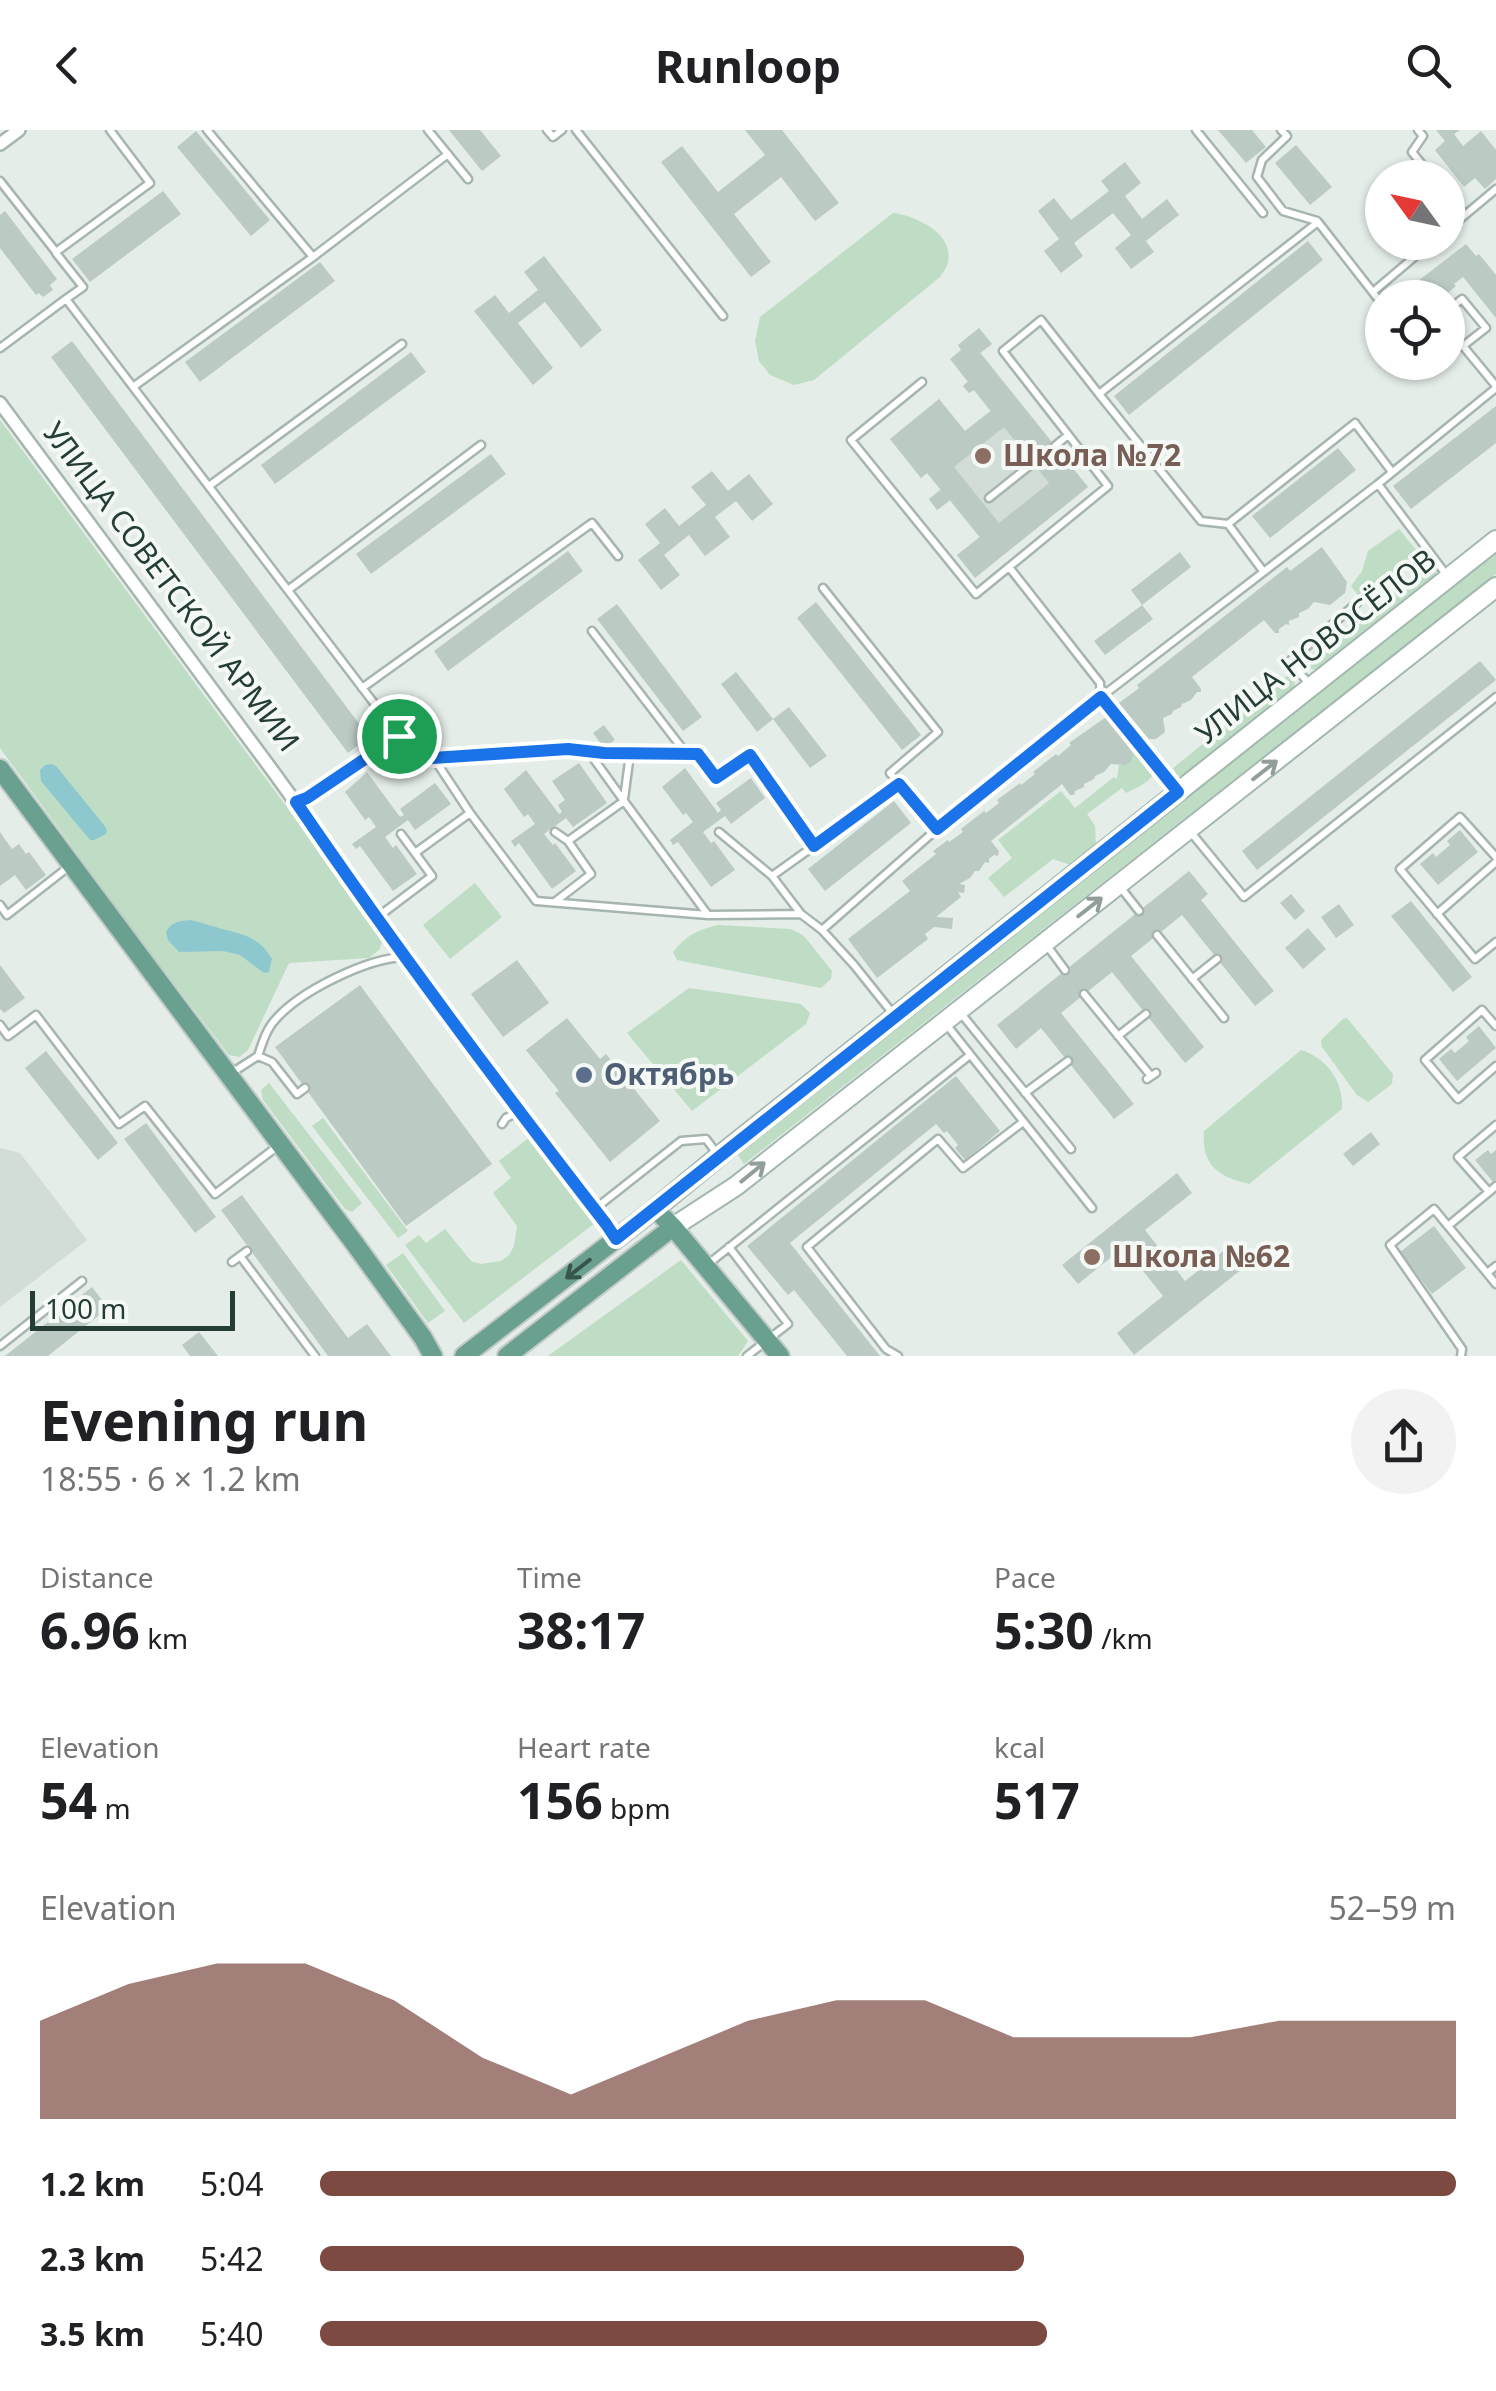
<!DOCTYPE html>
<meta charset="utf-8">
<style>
:root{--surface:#fff;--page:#f2f2f2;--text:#202124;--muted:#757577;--accent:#7c4a40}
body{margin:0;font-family:"Noto Sans",sans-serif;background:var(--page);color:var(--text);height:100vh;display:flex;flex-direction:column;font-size:38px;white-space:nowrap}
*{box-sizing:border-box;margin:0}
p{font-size:32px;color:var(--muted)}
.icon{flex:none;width:55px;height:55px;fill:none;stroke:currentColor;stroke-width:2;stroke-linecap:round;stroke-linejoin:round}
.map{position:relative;height:1226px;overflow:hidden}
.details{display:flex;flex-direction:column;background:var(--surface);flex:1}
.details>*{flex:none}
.needle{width:65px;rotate:303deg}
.controls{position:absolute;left:1365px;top:30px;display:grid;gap:20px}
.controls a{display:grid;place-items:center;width:100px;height:100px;border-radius:50%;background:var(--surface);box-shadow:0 2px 8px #0004;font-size:50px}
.scale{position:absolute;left:30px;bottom:25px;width:205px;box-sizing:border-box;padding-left:10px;border:5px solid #243e35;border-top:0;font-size:28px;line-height:35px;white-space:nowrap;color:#243e35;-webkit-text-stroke:8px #f4f9f6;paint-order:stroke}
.pin{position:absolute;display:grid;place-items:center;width:85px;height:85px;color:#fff;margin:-42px;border:5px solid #fff;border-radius:50%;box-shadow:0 2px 10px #0007}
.round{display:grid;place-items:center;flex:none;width:105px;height:105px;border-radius:52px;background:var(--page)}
.head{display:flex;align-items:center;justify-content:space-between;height:170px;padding:0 40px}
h1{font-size:55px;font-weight:700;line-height:75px}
.figures{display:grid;grid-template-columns:repeat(3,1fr);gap:15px;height:170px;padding:10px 40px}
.figures div{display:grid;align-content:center}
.figures b{font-size:50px;font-weight:700}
.figures small{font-size:28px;font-weight:400}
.figures p{font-size:28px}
.chart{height:280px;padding:20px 40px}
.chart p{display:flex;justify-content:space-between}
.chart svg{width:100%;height:180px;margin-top:10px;fill:var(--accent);opacity:.7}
ul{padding:0 40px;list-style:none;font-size:32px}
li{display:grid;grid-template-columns:160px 120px 1fr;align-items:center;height:75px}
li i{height:25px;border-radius:12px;background:var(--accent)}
header{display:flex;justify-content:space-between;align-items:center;height:130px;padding:0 40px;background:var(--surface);font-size:45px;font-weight:700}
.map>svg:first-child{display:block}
.built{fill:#d2ddd7}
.green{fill:#beddc4}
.water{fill:#8ec8cf}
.building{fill:#bccac4;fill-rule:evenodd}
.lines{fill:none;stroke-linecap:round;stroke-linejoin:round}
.lane-casing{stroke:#a7b5af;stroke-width:11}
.street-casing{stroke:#a7b5af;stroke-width:16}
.secondary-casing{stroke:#a2b8af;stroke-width:22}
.primary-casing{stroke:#c2c9c6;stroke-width:22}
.lane{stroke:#fff;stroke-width:6}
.street{stroke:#fff;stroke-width:11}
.secondary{stroke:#fff;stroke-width:18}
.primary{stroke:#6aa090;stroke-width:18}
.oneway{stroke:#929e9a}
.oneway2{stroke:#36564c}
.route-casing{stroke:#fff;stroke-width:20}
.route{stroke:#1a73e8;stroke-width:12}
.education-dot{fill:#8d6e63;stroke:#f4f9f6;stroke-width:4}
.service-dot{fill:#5c6f8a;stroke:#f4f9f6;stroke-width:4}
.labels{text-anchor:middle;stroke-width:8;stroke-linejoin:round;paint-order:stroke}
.education-label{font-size:30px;font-weight:bold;fill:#785e54;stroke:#f4f9f6;text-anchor:start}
.street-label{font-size:30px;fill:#243e35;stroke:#f4f9f6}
.service-label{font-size:30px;font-weight:bold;fill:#4e5e75;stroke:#f4f9f6;text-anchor:start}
</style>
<header><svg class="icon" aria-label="back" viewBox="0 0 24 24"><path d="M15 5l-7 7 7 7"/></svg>Runloop<svg class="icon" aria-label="search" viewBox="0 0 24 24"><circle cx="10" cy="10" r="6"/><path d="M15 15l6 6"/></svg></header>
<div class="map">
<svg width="1496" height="1226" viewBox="0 0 1496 1226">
<rect width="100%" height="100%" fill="#e4ede8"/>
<path class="built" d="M979 198 992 214 981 223 1088 357 975 448 957 425 979 407 950 371 937 380 929 369 940 359 927 343 921 348 890 309 939 269 965 301 990 281 974 260 969 263 963 256 968 251 961 220 958 215Z
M0 1018 20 1023 87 1110 0 1177Z"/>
<path class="green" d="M893 83C916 86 954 103 948 132 947 138 943 142 940 147L814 250 794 255 770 245 759 231 755 211 760 187Z
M0 290 384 808 379 820 369 828 289 833 248 920 239 927 229 925 136 804 0 618Z
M1399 399 1421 426 1363 472 1351 456 1362 441 1368 421Z
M1496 420V444L744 1034 736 1022Z
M1431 432 1435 437 1436 445 1316 540 1307 538 1302 532Z
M1292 542 1295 546 1294 559 1181 647 1177 645 1173 638Z
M1140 621 1156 637C1154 651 1138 657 1126 663L1122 658 1087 684 1095 696 1096 718 1074 736 1053 729 1004 767 988 748 1012 728 998 710 1061 661 1075 678 1114 647 1117 649 1119 635 1128 634 1132 629V622Z
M475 753 502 787 450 829 423 795Z
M718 795 791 799 804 806 832 841 831 849 821 858 677 830 673 822C685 806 699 799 718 795Z
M689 858 801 874 810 883 806 894 692 981 627 903Z
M1347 888 1393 944 1392 954 1368 972 1357 965 1322 917 1321 910 1343 889Z
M1301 920C1327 928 1344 952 1342 979L1249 1054C1218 1047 1201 1035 1204 1001Z
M269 953 362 1073 352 1082 345 1079 263 970 261 960Z
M323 988 408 1101 398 1108 312 996Z
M530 1007 595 1093 464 1193 405 1115 419 1105 426 1113 445 1099 471 1131 481 1134 501 1131 509 1125 514 1116 517 1096 493 1063 511 1048 499 1031Z
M403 1123 445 1181 428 1193 386 1135Z
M681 1130 748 1211 738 1226H548Z"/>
<path class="water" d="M52 634 56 636 104 695 107 700 106 704 94 710H90L41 651 40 640 45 635Z
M190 790C201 792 211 796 222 799 244 804 260 808 272 829L269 842 264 843 240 825 223 821 179 822 168 810 166 802C171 792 179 791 190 790Z"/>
<path class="building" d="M449 0H480L501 26 482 41Z
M745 0H782L839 73 815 91 781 47 734 84 771 132 751 147 661 32 682 16 718 62 765 25Z
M1218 0H1252L1266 17 1246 33Z
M1436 0H1460L1454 4 1463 16 1481 1 1496 20V49L1485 59 1475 48 1464 57 1435 20 1445 11Z
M196 1 270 90 251 106 177 17Z
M1296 15 1332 57 1310 75 1275 33Z
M1125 32 1141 53 1125 66 1142 89 1167 69 1179 85 1146 111 1154 122 1131 139 1115 118 1131 105 1113 83 1074 113 1083 126 1061 143 1044 121 1059 109 1038 81 1054 68 1071 90 1109 61 1101 51Z
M163 61 181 84 90 152 72 129Z
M5 81 57 149 50 155 53 160 43 167 39 163 36 165 0 118V85Z
M1308 111 1323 130 1129 285 1114 266Z
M1466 114 1476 126 1479 124 1496 145V188L1463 147 1454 154 1456 156 1442 168H1410L1405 161Z
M544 126 602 200 581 218 545 172 518 193 553 238 533 255 474 181 495 165 509 183 538 160 524 142Z
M320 132 335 151 200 252 185 232Z
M979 198 992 214 980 223 1088 357 975 448 957 425 980 407 950 370 937 380 929 369 941 360 927 343 921 348 890 309 939 269 965 301 991 281 974 260 969 263 963 256 968 252 950 229 961 220 958 215ZM1004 297 1049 353 999 393 954 337Z
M72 211 369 607 348 623 51 227Z
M411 222 426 242 275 354 261 335Z
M1496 276V313L1411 379 1393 356Z
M1338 318 1356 340 1270 408 1252 386Z
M491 324 506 344 371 444 356 424Z
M712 341 728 361 749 344 773 374 752 391 736 371 715 387 730 407 705 426 689 405 664 425 680 445 661 460 638 430 660 413 645 394 665 378 679 396 706 375 691 357Z
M1322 417 1347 452 1345 463 1330 475 1314 472 1308 479 1299 483V487L1289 491V495L1286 494 1279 499V503H1275L1264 490 1192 547 1201 559V562H1197L1191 570 1182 574 1181 577 1173 581 1172 584 1163 588 1165 602 1156 609H1149L1119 573 1139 558 1137 555 1287 437 1290 441Z
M568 421 583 441 448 541 434 521Z
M1180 422 1191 437 1142 475 1131 460Z
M816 472 921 605 902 620 797 488Z
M617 474 702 587 683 601 597 489Z
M1142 475 1153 489 1105 525 1094 511Z
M1480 531 1496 550 1257 740 1242 721Z
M736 542 773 589 757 602 721 554Z
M789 577 827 626 810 638 773 589Z
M1106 587 1131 619 1133 625 1131 632 1125 635 1111 634 1104 642 1095 646 1094 649 1084 654V657L1075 661 1074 665H1070L1062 654 991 711 999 721 998 726 994 725 989 729V733L985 732 979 741H975L970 748 959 754 965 755 964 763 958 762 961 767 936 787 953 788 952 799 934 797 925 804 928 809 877 848 848 809 910 761 902 751 936 724 933 721 948 710 949 712 963 702 961 699 984 681 986 683 999 673 997 670 1020 653 1021 655 1035 644 1033 642 1056 624 1058 626 1071 615 1069 613Z
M604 595 615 610 604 618 593 603Z
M579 633 607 673 573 697 566 688 544 704 553 715 555 713 576 741 552 759 519 713 515 717 511 711 535 694 528 684 524 687 504 659 526 640 559 684 562 682 558 675 565 670 552 651Z
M685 638 718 683 721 680 716 673 751 648 765 668 731 694 725 686 703 702 711 713 714 711 735 740 711 757 678 712 673 715 670 710 693 692 686 683 683 685 662 657Z
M367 642 400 687 404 685 400 679 435 653 451 674 415 700 408 690 385 707 393 718 396 715 417 744 393 761 360 716 356 719 352 714 376 697 369 687 365 690 345 662Z
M894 671 911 693 825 761 808 739Z
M1460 700 1478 722 1438 755 1420 734 1433 723 1436 727 1450 715 1447 711Z
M0 702 12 719 19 714 26 724 29 722 46 745 26 760 15 745 0 756Z
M1189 741 1208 764 1201 770 1274 861 1255 876 1182 785 1131 826 1204 917 1185 933 1112 842 1061 883 1134 974 1114 989 1041 898 1016 919 997 895Z
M1291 764 1305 781 1295 790 1280 773Z
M1411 771 1472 847 1453 862 1391 786Z
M1339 774 1354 795 1336 808 1321 787Z
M1308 798 1326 819 1303 839 1285 818Z
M517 830 549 873 503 907 471 864Z
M0 835 25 868 4 883 0 879Z
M360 855 492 1034 406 1096 275 917Z
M567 888 600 929 606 924 660 991 610 1032 555 963 559 961 526 920Z
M1479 896 1496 918 1457 951 1439 929 1451 919 1455 923 1469 911 1466 907Z
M46 921 118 1013 98 1030 25 938Z
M956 946 1000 1001 965 1030 955 1018 958 1015 947 1001 944 1003 936 994 790 1113 880 1226H847L794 1160 788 1165 747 1116Z
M146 993 216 1087 195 1103 124 1009Z
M1371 1002 1380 1014 1353 1036 1343 1024Z
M1488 1020 1491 1024 1496 1020V1050L1493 1052 1475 1030Z
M1177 1043 1192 1063 1145 1100 1185 1151 1226 1119 1242 1139 1134 1225 1117 1203 1163 1166 1124 1117 1078 1154 1062 1135Z
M242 1065 348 1208 367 1194 391 1226H328L221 1080Z
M1434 1096 1466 1138 1432 1164 1400 1122Z
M92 1157 108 1178 48 1226H5Z
M199 1202 218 1226H190L182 1215Z"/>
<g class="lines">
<g class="lane-casing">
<path id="lane" d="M428 0 468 49
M547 0 553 7 562 0
M576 0 723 186
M1196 0 1263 83
M1281 0 1287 6 1262 30 1257 47 1283 81 1317 91
M1418 0 1423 6 1412 22 1433 48
M0 51 56 122 150 53 110 0
M1448 65 1465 85 1496 59
M1448 100 1465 85
M56 123 83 157 66 169
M313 127 448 24
M1373 162 1432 112
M1448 180 1462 169 1486 198 1463 216 1496 256
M0 218 66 169 399 606 307 668 297 671
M922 252 851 310 976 464 1009 437
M133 257 313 127 207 0
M1055 316 1068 305
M209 356 402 214
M989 368 1033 333
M1228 394 1201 391 1099 264 1318 92 1382 174
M1263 441 1228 394 1355 293 1392 342
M1448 447 1378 354 1496 258
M823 458 938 602 890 643 937 699 1101 567 1100 553 1009 437 1108 356 1003 221 1041 190 1099 264
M288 460 481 315
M592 501 685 622
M1310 555 1290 531 1357 473
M362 558 592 393 618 426
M399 606 413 624 433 627 568 619 604 623 698 624 716 648 750 625 814 716 772 746 801 784 822 800 854 835 894 885
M588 621 624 671
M433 627 470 683
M1177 659 1101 567 1378 354
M624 669 630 624
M1189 700 1244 767 1496 567
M555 702 568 711 624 671 708 785
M719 702 772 746
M814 716 899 654
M415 723 470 683 536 771 708 785 800 784
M1496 727 1460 687 1400 739 1475 829 1496 812
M1121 758 1139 781
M556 771 591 744 568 711
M0 775 7 785 71 735
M1437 784 1496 732
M379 786 432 746 401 704
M822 800 937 699
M1157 805 1224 888
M1045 813 1065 840
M1192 849 1217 829
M1084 864 1151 946
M959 881 1071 1019
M946 894 1092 1078
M0 895 8 906 36 885 119 994 145 976 215 1064 278 1016
M1496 896 1482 880 1425 930 1458 969 1496 936
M1118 906 1146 884
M258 926 272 932 297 964 305 958
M233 942 258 926C262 914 266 900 275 890 300 861 367 828 405 827
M1147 949 1156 943
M1025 963 1068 931
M502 994 506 988 518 982
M1489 1062 1458 1027 1496 995
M596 1078 681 1011 706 1009 718 1025
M1448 1096 1434 1079 1390 1115 1462 1219 1461 1226
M729 1117 788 1194 747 1226
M240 1126 315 1226
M232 1132 247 1121
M707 1135 970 925
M1496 1136 1487 1143 1496 1154
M1487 1143 1448 1096 1496 1056
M0 1216 82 1151
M898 1226 886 1219 807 1117 938 1009 963 1038 1023 992"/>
</g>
<g class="street-casing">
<path id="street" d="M0 14 19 0
M0 273 272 640 519 981 607 1093 616 1109"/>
</g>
<g class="secondary-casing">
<path id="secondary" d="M655 1079 719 1026 1496 410
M673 1097 736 1056 1496 457"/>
</g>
<g class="primary-casing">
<path id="primary" d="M0 639 355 1114 423 1208 433 1226
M464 1226 655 1079 673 1097 780 1226
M507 1226 673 1097"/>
</g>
<use href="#lane" class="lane"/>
<use href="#street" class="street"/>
<use href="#secondary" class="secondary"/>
<use href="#primary" class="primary"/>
</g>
<defs><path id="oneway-shaft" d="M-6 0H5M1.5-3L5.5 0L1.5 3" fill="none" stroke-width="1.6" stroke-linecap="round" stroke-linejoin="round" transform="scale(2.5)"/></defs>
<g class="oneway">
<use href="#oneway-shaft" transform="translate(1265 640) rotate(-38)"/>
<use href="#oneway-shaft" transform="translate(1090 777) rotate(-38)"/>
<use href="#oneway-shaft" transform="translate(753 1042) rotate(-39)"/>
</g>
<use class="oneway2" href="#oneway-shaft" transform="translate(578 1139) rotate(142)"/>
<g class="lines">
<g class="route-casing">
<path id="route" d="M1101 567 1178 662 616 1109 606 1094C499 956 394 816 296 672L307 668 399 606 413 624 433 628 568 619 604 623 698 624 716 648 750 625 814 716 899 654 937 699Z"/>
</g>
<use href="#route" class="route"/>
</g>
<g class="education-dot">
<circle cx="983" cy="326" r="10"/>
<circle cx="1092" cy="1127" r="10"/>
</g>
<circle class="service-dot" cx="584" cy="945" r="10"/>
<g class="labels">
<g class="education-label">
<text x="1003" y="336">Школа №72</text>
<text x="1112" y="1137">Школа №62</text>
</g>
<g class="street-label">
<text transform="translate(171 457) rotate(53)" y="10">УЛИЦА СОВЕТСКОЙ АРМИИ</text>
<text transform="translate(1316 517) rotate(-38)" y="10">УЛИЦА НОВОСЁЛОВ</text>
</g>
<g class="service-label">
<text x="604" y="955">Октябрь</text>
</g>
</g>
</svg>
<div class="controls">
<a><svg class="needle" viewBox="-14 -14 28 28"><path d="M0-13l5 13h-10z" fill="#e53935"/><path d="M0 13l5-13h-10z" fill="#757577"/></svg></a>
<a><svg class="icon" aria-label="locate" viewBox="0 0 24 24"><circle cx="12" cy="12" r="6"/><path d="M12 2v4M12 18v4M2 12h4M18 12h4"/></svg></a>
</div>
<div class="scale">100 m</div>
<div class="pin" style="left:399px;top:606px;background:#1e9e55"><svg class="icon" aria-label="arrive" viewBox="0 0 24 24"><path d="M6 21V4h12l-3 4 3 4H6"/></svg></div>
</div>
<section class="details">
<div class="head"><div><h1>Evening run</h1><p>18:55 · 6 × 1.2 km</p></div><a class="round"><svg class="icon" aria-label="share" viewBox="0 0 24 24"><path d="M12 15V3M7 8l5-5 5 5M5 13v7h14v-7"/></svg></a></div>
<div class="figures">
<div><p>Distance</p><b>6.96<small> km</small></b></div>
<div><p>Time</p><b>38:17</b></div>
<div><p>Pace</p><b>5:30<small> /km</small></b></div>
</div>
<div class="figures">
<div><p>Elevation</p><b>54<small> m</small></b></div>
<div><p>Heart rate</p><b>156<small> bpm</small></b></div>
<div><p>kcal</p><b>517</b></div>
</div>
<div class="chart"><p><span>Elevation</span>52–59 m</p>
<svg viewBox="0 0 160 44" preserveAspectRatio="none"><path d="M0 44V20L10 11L20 6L30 6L40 15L50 29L60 38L70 29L80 20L90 15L100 15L110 24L120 24L130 24L140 20L150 20L160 20V44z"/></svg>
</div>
<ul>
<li><b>1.2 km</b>5:04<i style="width:100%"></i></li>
<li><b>2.3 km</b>5:42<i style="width:62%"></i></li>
<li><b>3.5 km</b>5:40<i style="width:64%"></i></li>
</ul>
</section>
